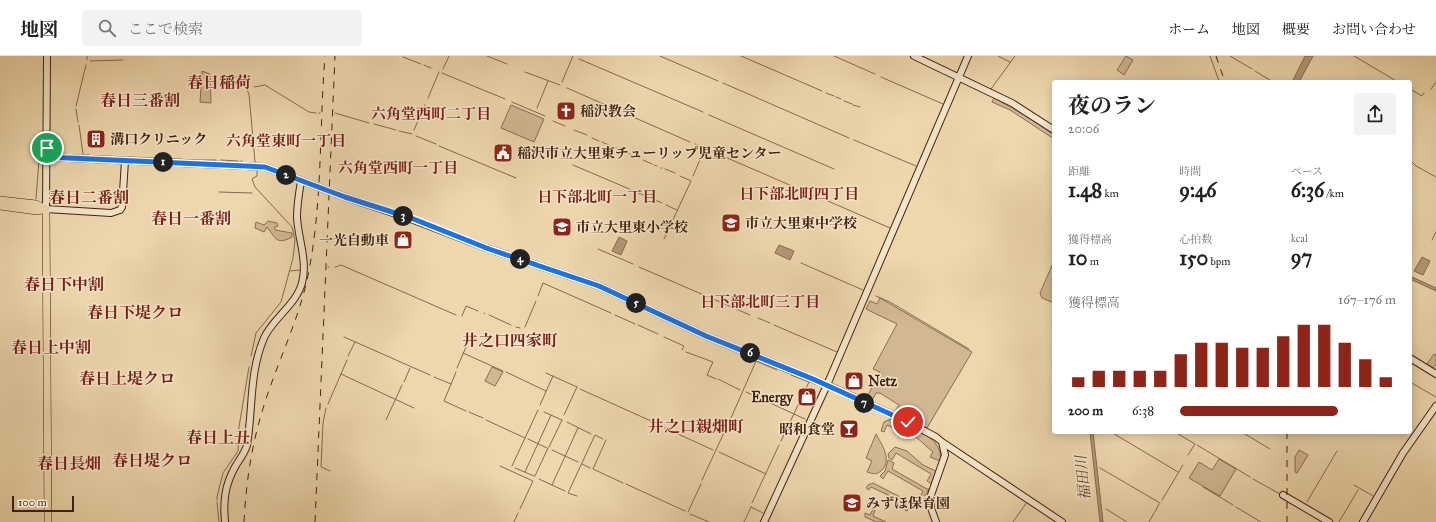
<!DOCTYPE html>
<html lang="ja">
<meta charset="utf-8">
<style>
:root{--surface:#fff;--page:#f2f2f2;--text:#222;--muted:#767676;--line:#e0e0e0;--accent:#8f2418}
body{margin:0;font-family:"IM FELL Great Primer","Noto Serif JP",serif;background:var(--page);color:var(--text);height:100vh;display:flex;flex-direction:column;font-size:15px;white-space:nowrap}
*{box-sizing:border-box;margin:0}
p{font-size:13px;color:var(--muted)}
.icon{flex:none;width:22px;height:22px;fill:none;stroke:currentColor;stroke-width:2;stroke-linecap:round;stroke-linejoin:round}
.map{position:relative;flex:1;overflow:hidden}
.side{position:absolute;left:1052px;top:24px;width:360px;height:354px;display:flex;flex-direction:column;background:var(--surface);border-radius:4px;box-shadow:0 2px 10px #0003}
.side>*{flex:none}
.scale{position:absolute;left:12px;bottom:10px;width:62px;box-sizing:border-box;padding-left:4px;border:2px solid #42220d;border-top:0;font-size:11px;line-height:14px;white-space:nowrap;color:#42220d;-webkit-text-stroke:3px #f4e5ca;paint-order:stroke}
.pin{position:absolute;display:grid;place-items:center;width:34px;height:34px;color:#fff;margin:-17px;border:2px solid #fff;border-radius:50%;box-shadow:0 1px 4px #0007}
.km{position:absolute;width:20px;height:20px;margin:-10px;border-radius:50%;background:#222;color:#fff;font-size:11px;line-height:20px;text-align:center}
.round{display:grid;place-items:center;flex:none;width:42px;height:42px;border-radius:4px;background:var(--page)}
.summary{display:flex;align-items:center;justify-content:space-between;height:68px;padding:0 16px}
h1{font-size:22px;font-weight:700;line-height:30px}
.stats{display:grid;grid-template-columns:repeat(3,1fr);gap:6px;height:68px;padding:4px 16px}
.stats div{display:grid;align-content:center}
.stats b{font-size:20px;font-weight:700}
.stats small{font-size:11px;font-weight:400}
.stats p{font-size:11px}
.chart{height:112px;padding:8px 16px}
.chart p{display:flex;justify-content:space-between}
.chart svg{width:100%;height:72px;margin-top:4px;stroke:var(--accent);stroke-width:6}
ul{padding:0 16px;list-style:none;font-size:13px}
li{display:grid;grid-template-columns:64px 48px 1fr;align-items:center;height:30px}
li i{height:10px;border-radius:5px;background:var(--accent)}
header{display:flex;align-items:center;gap:24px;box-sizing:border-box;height:56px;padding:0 20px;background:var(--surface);border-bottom:1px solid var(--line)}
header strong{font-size:19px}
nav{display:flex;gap:22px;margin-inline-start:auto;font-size:14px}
.search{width:280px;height:36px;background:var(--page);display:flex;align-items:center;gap:10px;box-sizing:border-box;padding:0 14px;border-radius:4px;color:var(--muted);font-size:15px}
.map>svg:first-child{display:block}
.green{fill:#d1b892;stroke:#8a6d50}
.water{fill:#b49977;stroke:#86694d}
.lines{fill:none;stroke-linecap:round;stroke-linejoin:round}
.stream{stroke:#86694d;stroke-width:1}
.secondary-casing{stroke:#42220d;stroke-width:8}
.primary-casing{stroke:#42220d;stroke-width:8}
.secondary{stroke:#f4e5ca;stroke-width:6}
.primary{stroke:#eed7ad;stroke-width:7}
.rail{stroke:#42220d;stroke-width:1;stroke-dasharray:7 7;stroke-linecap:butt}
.route-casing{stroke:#fff;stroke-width:8}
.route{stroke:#1a73e8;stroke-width:5}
.labels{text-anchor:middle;stroke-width:3;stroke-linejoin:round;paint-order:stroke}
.poi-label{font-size:14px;font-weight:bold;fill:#42220d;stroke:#f4e5ca;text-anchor:start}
.neighbourhood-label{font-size:15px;font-weight:bold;fill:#7a1f14;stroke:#f4e5ca}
.water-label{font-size:15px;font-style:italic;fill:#64462d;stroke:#f4e5ca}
.quarter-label{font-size:16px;font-weight:bold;fill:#7a1f14;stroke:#f4e5ca}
</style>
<header>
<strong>地図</strong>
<div class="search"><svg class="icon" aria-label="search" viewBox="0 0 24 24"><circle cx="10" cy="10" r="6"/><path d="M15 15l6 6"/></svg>ここで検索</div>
<nav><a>ホーム</a><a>地図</a><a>概要</a><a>お問い合わせ</a></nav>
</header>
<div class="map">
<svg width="1436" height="466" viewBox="0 0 1436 466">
<rect width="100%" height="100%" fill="#eed7ad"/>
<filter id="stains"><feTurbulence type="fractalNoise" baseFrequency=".005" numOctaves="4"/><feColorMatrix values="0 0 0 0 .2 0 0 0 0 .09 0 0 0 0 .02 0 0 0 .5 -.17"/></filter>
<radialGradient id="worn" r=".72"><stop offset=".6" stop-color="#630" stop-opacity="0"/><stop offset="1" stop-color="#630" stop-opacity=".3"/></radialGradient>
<path class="green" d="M1126 0 1133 4 1124 19 1117 14Z
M202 15 210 18 211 47 200 46Z
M994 42C1015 53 1035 66 1054 79V83L1010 54 992 46Z
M511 49 544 63 534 86 501 72Z
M268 165 277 167 278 170 275 171V174L292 177V181C277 189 276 183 267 171L264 176 255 172 256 166 264 169Z
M1054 205V247L1042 242 1040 237Z
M880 242 972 296 927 372 895 356 899 349 880 337H876L871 346 866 343 880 316 873 313 897 268 866 253 870 245 877 248Z
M1434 298 1436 299V309L1433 312 1427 308Z
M492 311 503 316 495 330 485 325Z
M891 363C908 367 945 382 940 405L930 401 933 396 916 381 887 369 884 376 881 375 884 366Z
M876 378C882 389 892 403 882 414 877 419 874 418 867 416L872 405 866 402Z
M895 391 907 395 923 409 936 415 931 428 927 425 931 418 896 397 892 404 889 402 888 398Z
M1299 394 1308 399 1297 417 1295 416V401Z
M1219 403 1236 413 1220 440 1189 422 1199 406 1212 414Z
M888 404 894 407 892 413 927 433H929L923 443 920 441 923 435 888 415 883 423 880 420 885 415Z
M873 427 910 446 914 443 907 455 905 454 907 448 871 431 869 434 866 432 868 429Z
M873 453 875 454 873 460 886 466H876L865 461V457L870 459Z"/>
<path class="water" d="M1305 0H1313L1299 26H1292Z
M619 181 627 185 621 199 612 195Z
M779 189 794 195 790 204 775 197Z
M1422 201 1430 205 1423 219 1414 215Z
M1410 220 1436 232V235L1410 223Z
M1090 376H1093L1103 466H1100Z"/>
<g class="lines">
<path class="stream" d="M87 0V4
M487 0 507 8
M660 0 718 25
M741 0 822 35
M834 0 875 18
M998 0 1010 6
M1210 0 1219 25
M1230 0 1252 13
M1354 0 1398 26
M403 1 421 8
M579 3 703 56
M90 5 123 4
M424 9 431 12
M443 13 449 0
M1255 15 1273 26
M525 16 560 29
M442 17 505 43
M881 21 943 48
M243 25 249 38 255 106
M562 26 573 0
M723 27 849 82
M254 31 265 29 309 56 316 57
M567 32 690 86
M991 33 1015 0
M1410 33 1422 40 1424 37
M1431 33 1436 26
M826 37 834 40
M836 41 841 43
M428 42 439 16
M844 45 852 48
M512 46 545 60
M853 49 860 51
M76 50 86 9
M537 52 548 25
M76 53 78 66
M319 57H320
M335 57 369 67
M709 59 834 113
M553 65 565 70
M374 68 396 74
M79 69 83 98
M414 74 425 49
M574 74 587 79
M399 75 412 78
M416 80 436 88
M592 82 599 85
M854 84 916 110
M602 86 611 90
M695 88 822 143
M439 90 516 122
M614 91 622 95
M625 96 632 99
M58 98 77 99
M85 99H89
M93 100H104
M107 100 122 101
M634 100 639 102
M129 101 153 102
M160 103H182
M189 104H216
M221 104 238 105
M643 104 652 108
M1410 104 1416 110 1436 121
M241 105H242
M573 109 662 147
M654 109 657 110
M661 112H662
M665 113 675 117
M693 120 705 92
M219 136 252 137
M36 143 39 104
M828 145 890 172
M666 149 677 154
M664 183 691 125 680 120
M1432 184 1436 176
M598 193 633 208
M801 207 863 234
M328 211H329
M335 211 341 209 456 259
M639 211 750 259
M290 215 300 214
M538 240 543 227 611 257
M876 240 890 246 969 293
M484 257 485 258
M489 259 511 269
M615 259 635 268
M462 260 466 250 478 255
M758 262 770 267
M638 269 658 278
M774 269 837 296
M516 271 520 272
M525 271 536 245
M344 281 430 319
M664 281 684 290 682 294
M686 296 713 306 707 319 716 323
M463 297 503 315
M251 300 256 277 281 246 293 202 295 184 292 171 255 131 252 123 257 120V114
M348 300 355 286
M457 312 469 284
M456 316 444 345 466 355
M506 316 546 335
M546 317 577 331
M341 318 414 352
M434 321 451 328
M718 323 740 334
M404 326 410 312
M1410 326 1436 341
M580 333 651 365
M746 336 805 363
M328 348 347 304
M540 349 553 320
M326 352 323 367 321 411 330 415
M469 356 483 362
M544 356 562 364
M564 359 577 331
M731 362 756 305 777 314
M386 364 402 329
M486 364 525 382
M567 366 591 378
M654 367 713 394
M1111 376 1178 416
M1175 376 1195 388 1188 399
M1245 378 1270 393
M528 383 547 392
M606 384 593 413 623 427
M781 385 809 326 791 319
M1197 389 1250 421
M549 391 562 364
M552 394 578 406
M719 396 766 418
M582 408 590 412
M500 410 533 425 520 453
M512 410 538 354
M515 412 534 420
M1100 412 1160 447
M525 416 551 359
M535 420 548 392
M539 423 565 435
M1253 423 1280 438
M702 424 729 366
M626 428 685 455
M552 429 578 372
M1354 429 1373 440
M1203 431 1233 449
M577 440 568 437 595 379 603 383
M217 444V441L223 417 238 395 239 371 249 311
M1162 444 1183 409
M217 446 219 466
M1307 446 1337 395
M752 447 779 389
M751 451 763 457
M1236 451 1261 466
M1106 453 1127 466
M688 456 701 428
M1155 456 1159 448
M690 458 709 466
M514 466 518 457
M744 466 751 451
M1013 466 1027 446
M1149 466 1154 457
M1339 466 1358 434"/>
<g class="secondary-casing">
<path id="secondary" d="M47 0 46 153 111 157 120 154 122 151 125 105
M914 0 1012 47 1054 74
M47 101 265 111 345 141 411 163 489 193 599 230 706 280 827 329 908 366 936 381 942 386 945 399 931 439V452L936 466
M1410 302 1436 318
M942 386 1062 466
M1283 439 1329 466
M225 466C223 445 225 429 235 411 239 404 245 397 247 389 253 353 249 317 264 282 273 262 296 249 302 227 308 205 298 183 297 161 297 149 299 137 301 125
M764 466 827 329 968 0
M1363 466 1403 397 1436 350"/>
</g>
<g class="primary-casing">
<path id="primary" d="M0 144 36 148 46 153
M0 150 37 155 46 153
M46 153 48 466"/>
</g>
<use href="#secondary" class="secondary"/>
<use href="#primary" class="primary"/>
<path class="rail" d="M1216 0 1225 26
M1287 376V466
M244 466C246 428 251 392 262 356 275 311 297 269 307 224 323 150 319 74 325 0
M315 466 335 0"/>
</g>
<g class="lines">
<g class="route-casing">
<path id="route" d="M47 92V101L265 111 345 141 411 162 489 193 599 230 706 280 813 323 908 366"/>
</g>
<use href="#route" class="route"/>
</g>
<defs>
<g id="church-square" transform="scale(1)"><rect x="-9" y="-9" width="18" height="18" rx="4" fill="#8f2418" stroke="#f4e5ca"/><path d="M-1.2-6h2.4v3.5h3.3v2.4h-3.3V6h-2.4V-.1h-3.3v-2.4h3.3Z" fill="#fff"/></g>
<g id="building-square" transform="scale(1)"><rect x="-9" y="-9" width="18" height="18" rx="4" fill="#8f2418" stroke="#f4e5ca"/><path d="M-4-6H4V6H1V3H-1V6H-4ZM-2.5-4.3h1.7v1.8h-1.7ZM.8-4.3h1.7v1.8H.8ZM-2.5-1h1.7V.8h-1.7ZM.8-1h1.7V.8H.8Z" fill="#fff"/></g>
<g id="civic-square" transform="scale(1)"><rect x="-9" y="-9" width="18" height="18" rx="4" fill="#8f2418" stroke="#f4e5ca"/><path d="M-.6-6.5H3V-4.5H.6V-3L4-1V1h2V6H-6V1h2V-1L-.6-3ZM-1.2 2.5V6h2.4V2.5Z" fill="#fff"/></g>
<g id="school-square" transform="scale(1)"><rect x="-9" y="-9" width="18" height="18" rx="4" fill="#8f2418" stroke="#f4e5ca"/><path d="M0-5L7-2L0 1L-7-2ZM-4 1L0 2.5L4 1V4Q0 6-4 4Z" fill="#fff"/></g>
<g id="shop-square" transform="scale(1)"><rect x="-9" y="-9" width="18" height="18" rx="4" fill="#8f2418" stroke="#f4e5ca"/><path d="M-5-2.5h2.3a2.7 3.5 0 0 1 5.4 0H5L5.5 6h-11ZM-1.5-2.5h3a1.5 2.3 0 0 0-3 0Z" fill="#fff"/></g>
<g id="bar-square" transform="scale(1)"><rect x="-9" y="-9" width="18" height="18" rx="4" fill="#8f2418" stroke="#f4e5ca"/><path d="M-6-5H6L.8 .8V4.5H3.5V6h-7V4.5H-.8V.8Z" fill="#fff"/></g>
</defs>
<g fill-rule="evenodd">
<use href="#church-square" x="566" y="55"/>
<use href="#building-square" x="96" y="83"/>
<use href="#civic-square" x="503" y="97"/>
<use href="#school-square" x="731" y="167"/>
<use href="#school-square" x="562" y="171"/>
<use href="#shop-square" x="403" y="184"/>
<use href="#shop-square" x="854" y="325"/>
<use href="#shop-square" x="807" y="341"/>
<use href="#bar-square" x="849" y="373"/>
<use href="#school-square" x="852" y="447"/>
</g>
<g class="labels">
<g class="poi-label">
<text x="580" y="60">稲沢教会</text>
<text x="110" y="88">溝口クリニック</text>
<text x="517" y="102">稲沢市立大里東チューリップ児童センター</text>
<text x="745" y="172">市立大里東中学校</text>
<text x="576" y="176">市立大里東小学校</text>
<text x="389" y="189" text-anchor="end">一光自動車</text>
<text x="868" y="330">Netz</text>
<text x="793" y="346" text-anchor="end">Energy</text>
<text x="835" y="378" text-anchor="end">昭和食堂</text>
<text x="866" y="452">みずほ保育園</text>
</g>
<g class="neighbourhood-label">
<text x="431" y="63">六角堂西町二丁目</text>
<text x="286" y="90">六角堂東町一丁目</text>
<text x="398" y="117">六角堂西町一丁目</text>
<text x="799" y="143">日下部北町四丁目</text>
<text x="597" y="146">日下部北町一丁目</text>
<text x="760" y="251">日下部北町三丁目</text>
</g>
<g class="water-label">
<text transform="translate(1083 422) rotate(-96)" y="5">福田川</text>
</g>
<g class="quarter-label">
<text x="219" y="32">春日稲荷</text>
<text x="140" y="50">春日三番割</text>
<text x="89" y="147">春日二番割</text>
<text x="191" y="168">春日一番割</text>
<text x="64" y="234">春日下中割</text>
<text x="135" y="262">春日下堤クロ</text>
<text x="510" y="290">井之口四家町</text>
<text x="51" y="297">春日上中割</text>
<text x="127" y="328">春日上堤クロ</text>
<text x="696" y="376">井之口親畑町</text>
<text x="218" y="387">春日上丑</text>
<text x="152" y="410">春日堤クロ</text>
<text x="69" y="413">春日長畑</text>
</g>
</g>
<rect width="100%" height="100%" filter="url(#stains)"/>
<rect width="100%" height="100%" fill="url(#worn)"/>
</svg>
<div class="scale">100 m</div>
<div class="pin" style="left:47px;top:92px;background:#1e9e55"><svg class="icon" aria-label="arrive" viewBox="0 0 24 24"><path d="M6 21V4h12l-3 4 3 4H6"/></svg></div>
<div class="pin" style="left:908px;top:366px;background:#d93025"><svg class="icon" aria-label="check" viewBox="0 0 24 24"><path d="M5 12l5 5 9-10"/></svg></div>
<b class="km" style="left:163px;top:106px">1</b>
<b class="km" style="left:286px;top:119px">2</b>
<b class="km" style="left:403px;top:160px">3</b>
<b class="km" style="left:520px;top:203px">4</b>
<b class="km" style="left:636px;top:247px">5</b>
<b class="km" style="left:750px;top:297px">6</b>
<b class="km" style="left:864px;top:347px">7</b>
<section class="side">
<div class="summary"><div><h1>夜のラン</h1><p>20:06</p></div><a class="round"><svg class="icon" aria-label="share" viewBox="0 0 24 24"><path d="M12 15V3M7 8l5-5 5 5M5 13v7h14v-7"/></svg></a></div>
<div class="stats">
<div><p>距離</p><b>1.48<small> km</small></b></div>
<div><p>時間</p><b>9:46</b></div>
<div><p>ペース</p><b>6:36<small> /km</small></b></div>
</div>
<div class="stats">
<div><p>獲得標高</p><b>10<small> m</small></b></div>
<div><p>心拍数</p><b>150<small> bpm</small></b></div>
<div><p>kcal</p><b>97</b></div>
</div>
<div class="chart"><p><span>獲得標高</span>167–176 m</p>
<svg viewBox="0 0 160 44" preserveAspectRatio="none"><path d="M5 44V38M15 44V34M25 44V34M35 44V34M45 44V34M55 44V24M65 44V17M75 44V17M85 44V20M95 44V20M105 44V13M115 44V6M125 44V6M135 44V17M145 44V27M155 44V38"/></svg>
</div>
<ul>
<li><b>200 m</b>6:38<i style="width:73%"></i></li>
</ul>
</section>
</div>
